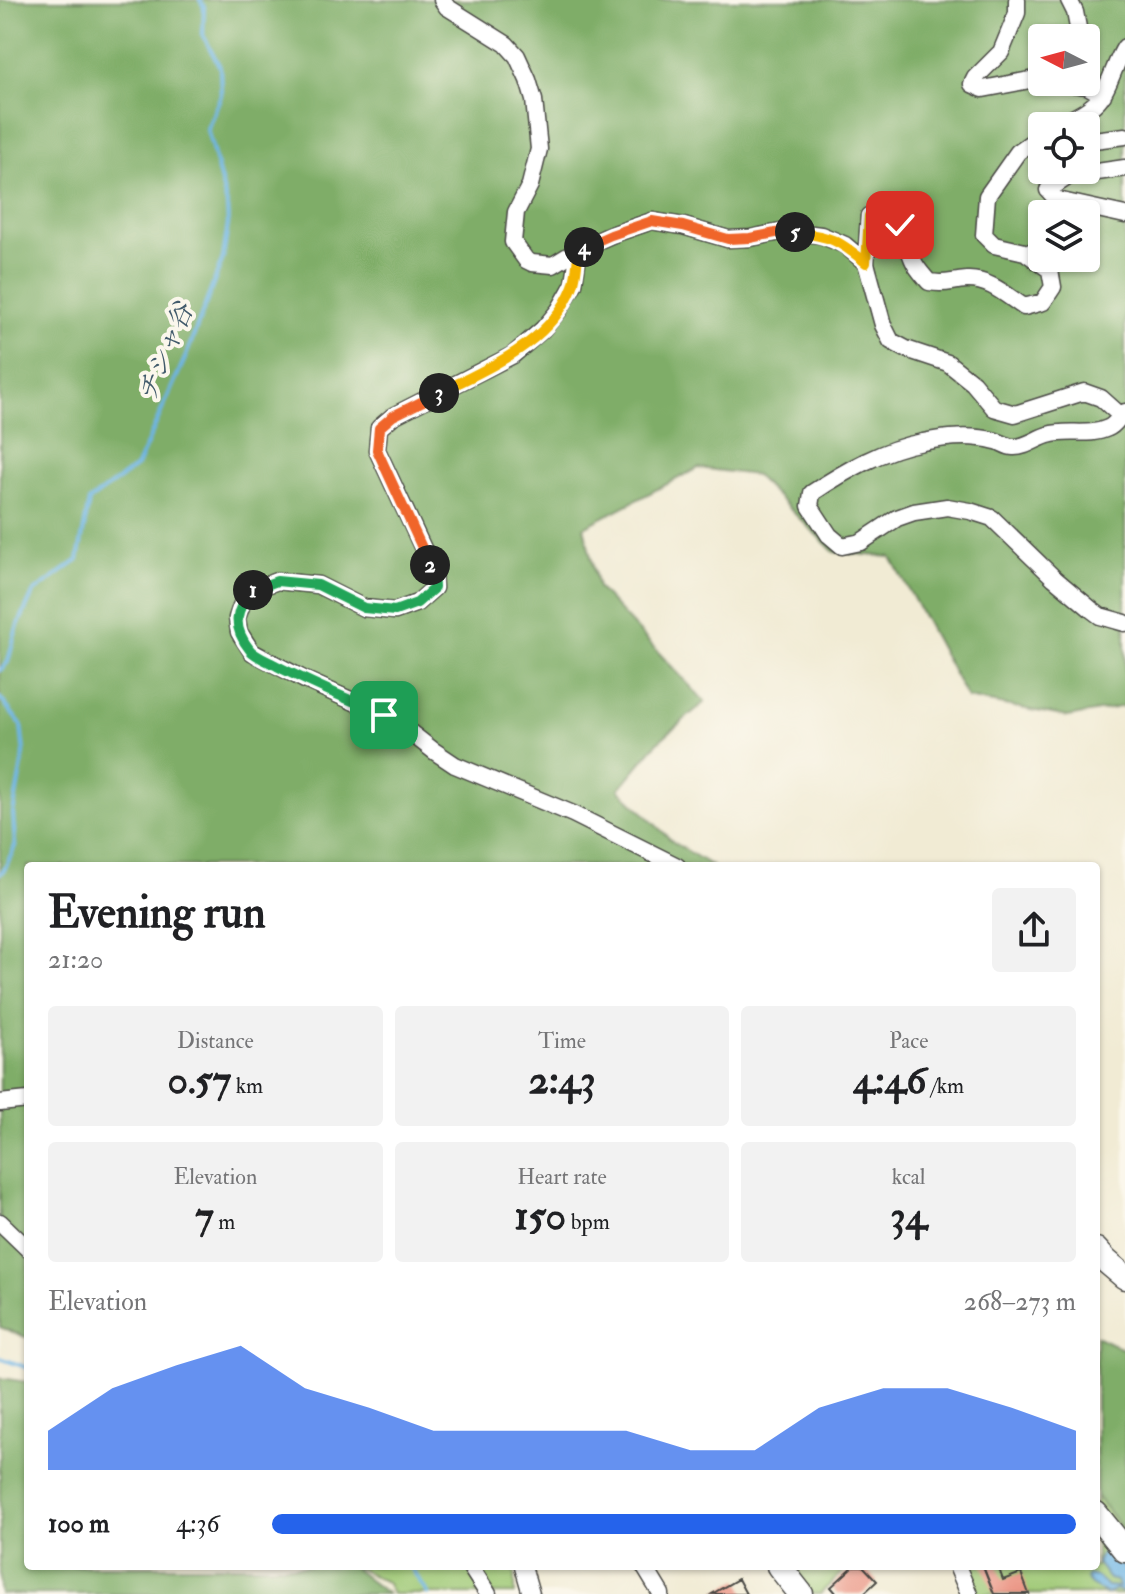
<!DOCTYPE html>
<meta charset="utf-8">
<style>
:root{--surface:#fff;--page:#f2f2f2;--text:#202124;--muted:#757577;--accent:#2563eb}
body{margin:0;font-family:"IM FELL Double Pica","Noto Serif JP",serif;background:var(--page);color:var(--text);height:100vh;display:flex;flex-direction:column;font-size:30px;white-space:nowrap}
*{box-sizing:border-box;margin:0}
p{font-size:26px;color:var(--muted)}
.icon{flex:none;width:44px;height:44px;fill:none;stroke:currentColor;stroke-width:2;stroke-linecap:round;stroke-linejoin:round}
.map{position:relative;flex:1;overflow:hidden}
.details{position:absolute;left:24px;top:862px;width:1076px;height:708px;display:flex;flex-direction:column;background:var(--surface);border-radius:8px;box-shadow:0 2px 6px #0004}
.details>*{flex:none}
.needle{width:52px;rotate:276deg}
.buttons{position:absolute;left:1028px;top:24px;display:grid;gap:16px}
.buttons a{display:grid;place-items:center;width:72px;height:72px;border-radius:8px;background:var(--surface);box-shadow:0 2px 6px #0004;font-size:40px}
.pin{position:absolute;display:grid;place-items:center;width:68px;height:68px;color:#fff;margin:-34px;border-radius:16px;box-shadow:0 4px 12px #0006}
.km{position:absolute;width:40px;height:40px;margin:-20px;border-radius:50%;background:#222;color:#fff;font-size:22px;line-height:40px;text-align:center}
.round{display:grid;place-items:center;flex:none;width:84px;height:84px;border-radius:8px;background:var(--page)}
.headline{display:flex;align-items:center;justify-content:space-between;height:136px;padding:0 24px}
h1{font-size:44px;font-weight:700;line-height:60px}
.metrics{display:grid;grid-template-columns:repeat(3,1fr);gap:12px;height:136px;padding:8px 24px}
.metrics div{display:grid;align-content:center;border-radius:8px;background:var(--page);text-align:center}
.metrics b{font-size:40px;font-weight:700}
.metrics small{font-size:22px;font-weight:400}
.metrics p{font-size:22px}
.chart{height:224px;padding:16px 24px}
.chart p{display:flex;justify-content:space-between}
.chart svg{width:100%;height:144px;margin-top:8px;fill:var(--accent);opacity:.7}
ul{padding:0 24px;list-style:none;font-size:26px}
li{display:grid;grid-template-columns:128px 96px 1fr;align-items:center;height:60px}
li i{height:20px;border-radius:10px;background:var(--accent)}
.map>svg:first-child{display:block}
.green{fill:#9fc976;stroke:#657a50;stroke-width:2}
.forest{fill:#7fad67;stroke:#556c49;stroke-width:2;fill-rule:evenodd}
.water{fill:#6db5e5;stroke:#4c7088;stroke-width:2}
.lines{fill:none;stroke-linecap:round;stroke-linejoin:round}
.stream{stroke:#6db5e5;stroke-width:4}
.building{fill:#eb9585}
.street-casing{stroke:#494844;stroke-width:19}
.secondary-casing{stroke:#494844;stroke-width:27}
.street{stroke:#fff;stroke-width:16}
.secondary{stroke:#fff;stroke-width:24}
.split-1-casing{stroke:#fff;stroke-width:16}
.split-2-casing{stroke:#fff;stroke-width:16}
.split-3-casing{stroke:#fff;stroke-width:16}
.split-4-casing{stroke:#fff;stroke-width:16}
.split-5-casing{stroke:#fff;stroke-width:16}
.split-6-casing{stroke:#fff;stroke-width:16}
.split-1{stroke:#22a559;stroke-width:10}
.split-2{stroke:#22a559;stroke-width:10}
.split-3{stroke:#f0652b;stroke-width:10}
.split-4{stroke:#f5b400;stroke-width:10}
.split-5{stroke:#f0652b;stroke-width:10}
.split-6{stroke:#f5b400;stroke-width:10}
.labels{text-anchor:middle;stroke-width:8;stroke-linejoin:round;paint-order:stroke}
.water-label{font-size:26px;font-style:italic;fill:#425b6c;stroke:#fbf7ec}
</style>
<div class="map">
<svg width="1125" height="1594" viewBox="0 0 1125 1594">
<rect width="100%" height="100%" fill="#fbf7ec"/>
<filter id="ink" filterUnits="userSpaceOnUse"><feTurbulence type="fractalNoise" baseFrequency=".0125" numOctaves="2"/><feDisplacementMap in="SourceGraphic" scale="16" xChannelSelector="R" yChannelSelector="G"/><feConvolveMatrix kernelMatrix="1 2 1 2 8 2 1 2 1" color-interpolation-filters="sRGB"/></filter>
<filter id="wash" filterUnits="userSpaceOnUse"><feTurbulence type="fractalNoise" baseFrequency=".006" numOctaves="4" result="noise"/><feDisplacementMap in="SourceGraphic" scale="32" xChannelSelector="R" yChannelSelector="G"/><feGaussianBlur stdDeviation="1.8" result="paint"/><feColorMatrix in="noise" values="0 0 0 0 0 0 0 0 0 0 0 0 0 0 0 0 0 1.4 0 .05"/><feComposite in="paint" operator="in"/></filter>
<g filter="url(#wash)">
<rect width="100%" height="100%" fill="#f1ebd4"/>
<path class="green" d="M1096 1424 1125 1429V1594H973L962 1566H1096Z
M354 1566H510L515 1574V1594H392L386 1582Z
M788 1566H849L820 1594H809Z"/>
<path class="forest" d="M0 0H1125V706L1068 717 967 698 891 557 834 552 755 475 698 468 584 527 598 588 705 702 659 741 619 789 673 842 712 866H28V1338L0 1327ZM1042 38H1086V82H1042ZM1042 126H1086V170H1042ZM1042 214H1086V258H1042Z
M1096 1336 1125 1350V1532L1096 1496Z
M0 1378 28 1382V1566H351L387 1594H0Z"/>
<path class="water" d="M1111 1550 1125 1571V1593L1115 1589 1107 1594 1091 1585 1086 1579 1088 1575 1097 1577 1107 1586 1119 1587 1117 1581 1109 1579 1097 1563 1101 1554Z"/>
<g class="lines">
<path class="stream" d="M0 670 8 662 16 630 33 593 78 560 89 501 137 466 186 356 223 258 228 224 227 205 207 129 221 95 220 67 203 35 204 7 200 0
M0 698 21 725 24 753 13 813 15 846 5 868 0 874
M0 1358 28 1368
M410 1566 428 1594"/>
</g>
<g id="blocks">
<path class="building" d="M854 1566H863L877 1581 863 1594H837L831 1587Z
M983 1566H998L1003 1580 1021 1573 1029 1594H994Z
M738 1579 746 1594H712Z"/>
</g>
</g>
<g filter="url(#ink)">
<use href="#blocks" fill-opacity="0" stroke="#494844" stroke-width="2"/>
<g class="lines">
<g class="street-casing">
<path id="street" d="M442 0 447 7 506 44 517 56 528 80 534 100 539 149 530 185 516 212 513 242 526 260 532 263 553 265 579 249 611 235 652 221 683 226 728 239 750 238 786 231 821 235 845 245 866 263
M1017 0V13L1001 52 975 78 972 84 983 89 1035 79 1042 80
M1069 0 1075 12 1080 38
M1059 82 1087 86 1103 95
M1058 126C1074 117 1095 109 1104 92 1112 78 1116 61 1125 47
M1042 135 1018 152 987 196 984 235 994 245 1025 252 1050 270 1053 287 1043 302 1024 307C1006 295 989 279 967 280 950 281 947 285 929 282 923 275 916 268 913 260 903 236 905 224 880 212L869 216 866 263 883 325 891 341 906 349 948 363 973 383 994 408 1015 414 1084 392 1101 398 1120 415
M1086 141 1125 136
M1125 168 1069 176 1048 190 1057 200 1125 215
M579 249 574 284 559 310 543 329 513 355 393 416 379 428 377 450 433 570 434 588 417 603 395 611 364 608 318 585 277 581 253 590 243 601 237 618 239 632 252 652 305 680 384 715 402 726 434 751 455 765 573 814 677 866
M1125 412C1118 417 1116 425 1108 428 1089 437 1067 429 1048 435 1037 438 1025 448 1013 447 1007 447 1001 442 996 441 973 435 945 437 923 442 883 449 845 471 812 493L810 506 829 535 842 546 861 542 897 518 914 512 947 507 970 511 992 518 1054 578 1092 610 1100 616 1125 623
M0 1103 28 1100
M0 1222 28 1249
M470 1566 488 1594
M523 1566 531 1594
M644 1566 661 1594
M957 1566 969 1594"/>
</g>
<g class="secondary-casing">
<path id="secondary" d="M1096 1250 1106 1261 1125 1277
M1096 1514 1125 1550
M779 1566 801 1594"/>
</g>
<use href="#street" class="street"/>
<use href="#secondary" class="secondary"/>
</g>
</g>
<g class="lines" filter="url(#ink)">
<g class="split-1-casing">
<path id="split-1" d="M253 590C234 610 232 627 250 650 256 657 268 661 277 666 312 684 348 699 384 715"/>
</g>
<g class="split-2-casing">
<path id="split-2" d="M253 590 277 581 318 585 364 608 395 611 417 603 434 588 433 570 430 565"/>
</g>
<g class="split-3-casing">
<path id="split-3" d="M430 565 377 450 379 428 393 416 439 393"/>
</g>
<g class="split-4-casing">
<path id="split-4" d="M439 393C489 367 551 343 573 286 577 275 577 260 579 249L584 247"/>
</g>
<g class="split-5-casing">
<path id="split-5" d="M584 247 611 235 652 221 683 226 728 239 750 238 786 231 795 232"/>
</g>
<g class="split-6-casing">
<path id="split-6" d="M795 232C830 236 839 240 866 263L869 216 880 212 891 217 900 225"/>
</g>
<use href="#split-1" class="split-1"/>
<use href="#split-2" class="split-2"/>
<use href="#split-3" class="split-3"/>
<use href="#split-4" class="split-4"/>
<use href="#split-5" class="split-5"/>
<use href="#split-6" class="split-6"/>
</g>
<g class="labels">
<g class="water-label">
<text transform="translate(165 352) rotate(-67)" y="9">チシャ谷</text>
</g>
</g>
</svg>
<div class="buttons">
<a><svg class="needle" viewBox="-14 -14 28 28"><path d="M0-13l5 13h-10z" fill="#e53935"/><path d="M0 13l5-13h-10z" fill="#757577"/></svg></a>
<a><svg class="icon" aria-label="locate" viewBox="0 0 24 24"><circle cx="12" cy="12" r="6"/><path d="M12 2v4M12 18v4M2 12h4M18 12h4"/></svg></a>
<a><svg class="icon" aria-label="layers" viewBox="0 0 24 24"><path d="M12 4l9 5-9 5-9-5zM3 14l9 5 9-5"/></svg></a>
</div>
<div class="pin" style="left:384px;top:715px;background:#1e9e55"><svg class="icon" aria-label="arrive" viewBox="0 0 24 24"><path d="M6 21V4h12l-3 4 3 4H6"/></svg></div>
<div class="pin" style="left:900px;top:225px;background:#d93025"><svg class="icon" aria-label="check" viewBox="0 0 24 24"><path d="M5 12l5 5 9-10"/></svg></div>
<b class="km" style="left:253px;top:590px">1</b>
<b class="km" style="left:430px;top:565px">2</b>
<b class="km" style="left:439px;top:393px">3</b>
<b class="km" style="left:584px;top:247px">4</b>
<b class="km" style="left:795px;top:232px">5</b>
<section class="details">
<div class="headline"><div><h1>Evening run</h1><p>21:20</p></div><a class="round"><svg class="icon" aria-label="share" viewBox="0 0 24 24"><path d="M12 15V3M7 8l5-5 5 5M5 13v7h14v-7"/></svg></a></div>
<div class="metrics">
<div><p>Distance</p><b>0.57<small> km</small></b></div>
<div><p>Time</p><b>2:43</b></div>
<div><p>Pace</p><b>4:46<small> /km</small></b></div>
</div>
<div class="metrics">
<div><p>Elevation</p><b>7<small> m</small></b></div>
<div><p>Heart rate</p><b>150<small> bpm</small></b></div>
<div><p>kcal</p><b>34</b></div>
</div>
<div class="chart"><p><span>Elevation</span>268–273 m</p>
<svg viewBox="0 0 160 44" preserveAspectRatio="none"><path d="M0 44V32L10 19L20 12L30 6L40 19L50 25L60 32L70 32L80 32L90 32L100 38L110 38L120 25L130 19L140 19L150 25L160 32V44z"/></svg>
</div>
<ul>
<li><b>100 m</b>4:36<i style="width:100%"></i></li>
</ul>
</section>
</div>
